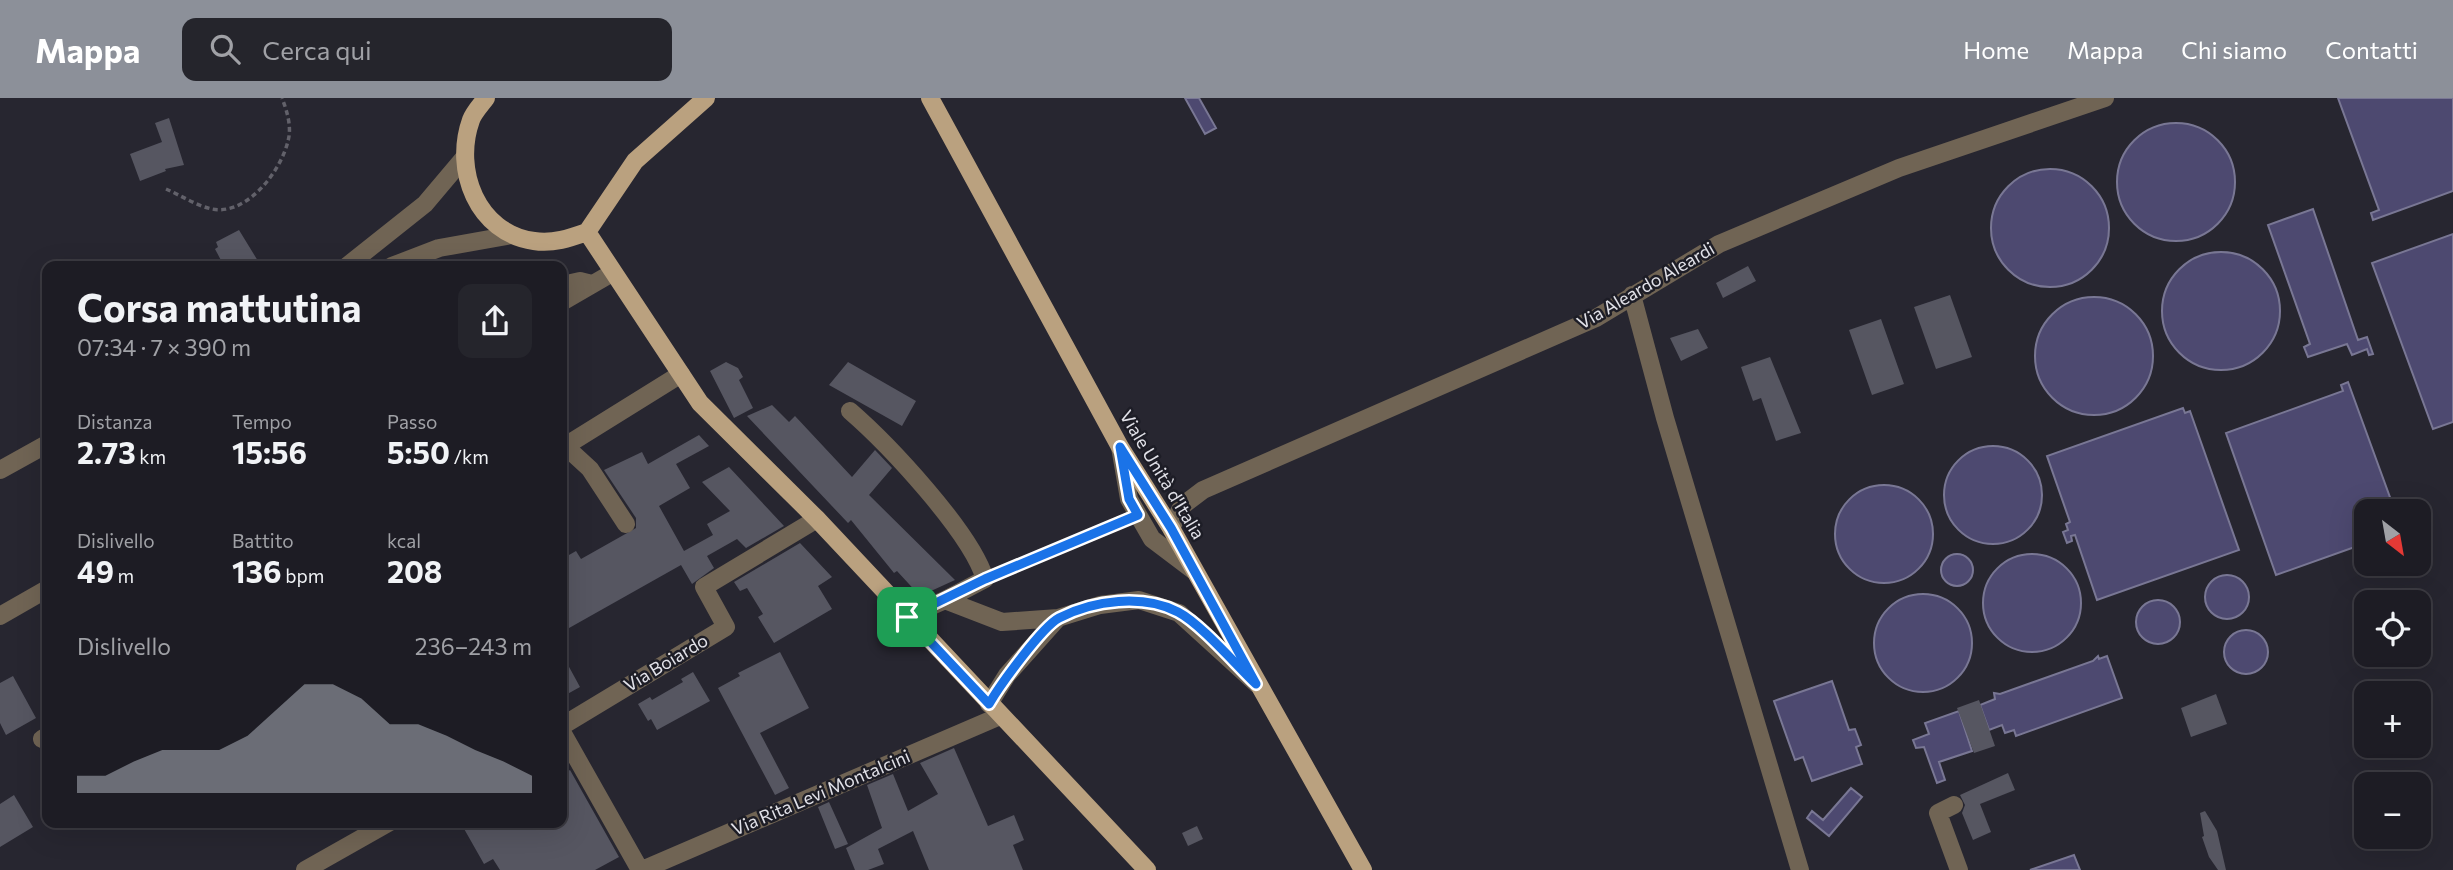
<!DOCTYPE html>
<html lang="it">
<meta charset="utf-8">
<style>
:root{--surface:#1d1c24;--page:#25252c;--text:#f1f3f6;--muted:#a0a1a6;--line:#3b3a41;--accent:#8c9099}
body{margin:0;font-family:Commissioner,sans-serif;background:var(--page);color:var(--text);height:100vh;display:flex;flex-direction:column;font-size:26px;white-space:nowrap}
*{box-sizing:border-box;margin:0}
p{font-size:23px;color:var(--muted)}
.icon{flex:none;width:38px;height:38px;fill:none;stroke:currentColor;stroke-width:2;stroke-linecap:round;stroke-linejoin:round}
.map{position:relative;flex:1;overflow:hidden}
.panel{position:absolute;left:42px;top:163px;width:525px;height:567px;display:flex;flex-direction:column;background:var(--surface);border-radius:14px;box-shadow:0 7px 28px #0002,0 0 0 2px var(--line)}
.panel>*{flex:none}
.needle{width:46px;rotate:149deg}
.controls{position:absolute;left:2354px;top:401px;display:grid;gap:14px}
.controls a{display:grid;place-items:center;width:77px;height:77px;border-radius:14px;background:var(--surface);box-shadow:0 7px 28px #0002,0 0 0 2px var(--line);font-size:35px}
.pin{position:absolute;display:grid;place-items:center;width:60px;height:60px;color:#fff;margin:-30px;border-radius:14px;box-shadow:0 4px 10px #0006}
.round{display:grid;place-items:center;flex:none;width:74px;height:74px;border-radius:14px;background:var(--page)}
.summary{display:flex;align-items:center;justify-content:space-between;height:119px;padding:0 35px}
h1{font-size:38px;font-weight:700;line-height:52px}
.stats{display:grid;grid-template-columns:repeat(3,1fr);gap:10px;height:119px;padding:7px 35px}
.stats div{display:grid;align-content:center}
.stats b{font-size:30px;font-weight:700}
.stats small{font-size:19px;font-weight:400}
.stats p{font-size:19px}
.chart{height:196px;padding:14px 35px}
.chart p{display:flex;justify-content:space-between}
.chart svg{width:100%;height:126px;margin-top:7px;fill:var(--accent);opacity:.7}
header{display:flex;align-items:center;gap:42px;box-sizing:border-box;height:98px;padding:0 35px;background:var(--accent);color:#fff}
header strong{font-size:33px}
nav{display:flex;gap:38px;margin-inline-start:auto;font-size:24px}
.search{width:490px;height:63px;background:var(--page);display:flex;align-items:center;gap:18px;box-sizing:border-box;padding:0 24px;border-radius:14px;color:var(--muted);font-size:26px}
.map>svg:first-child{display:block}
.water{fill:#4d4970;stroke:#797794;stroke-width:2}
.building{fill:#565661}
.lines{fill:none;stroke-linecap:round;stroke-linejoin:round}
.path{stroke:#62616a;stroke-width:3.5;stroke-dasharray:5 3.5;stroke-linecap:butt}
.minor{stroke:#706454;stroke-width:18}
.major{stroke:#baa17f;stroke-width:18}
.route-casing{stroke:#fff;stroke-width:14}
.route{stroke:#1a73e8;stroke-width:9}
.labels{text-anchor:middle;stroke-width:5;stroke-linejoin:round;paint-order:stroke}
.street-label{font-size:18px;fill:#e1e1e8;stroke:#1d1d26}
</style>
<header>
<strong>Mappa</strong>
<div class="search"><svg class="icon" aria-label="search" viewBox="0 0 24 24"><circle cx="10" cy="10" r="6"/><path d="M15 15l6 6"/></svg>Cerca qui</div>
<nav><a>Home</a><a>Mappa</a><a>Chi siamo</a><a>Contatti</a></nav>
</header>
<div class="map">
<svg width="2453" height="772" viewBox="0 0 2453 772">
<rect width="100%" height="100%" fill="#272630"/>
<path class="water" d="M1185 0H1199L1216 30 1205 36Z
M2338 0H2453V93L2373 122 2371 115 2379 112Z
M2117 84a59 59 0 1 1 118 0a59 59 0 1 1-118 0Z
M1991 130a59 59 0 1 1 118 0a59 59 0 1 1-118 0Z
M2313 111 2358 242 2367 239 2373 256 2369 257 2367 251 2352 257 2347 246 2308 259 2304 249 2310 246 2268 127Z
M2453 136V324L2433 331 2372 165Z
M2162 213a59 59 0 1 1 118 0a59 59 0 1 1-118 0Z
M2035 258a59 59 0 1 1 118 0a59 59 0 1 1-118 0Z
M2348 284 2395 413H2366V445L2276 477 2226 335 2343 293 2341 287Z
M2183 310 2185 315 2190 313 2239 452 2097 502 2075 437 2071 438 2072 443 2067 445 2063 434 2068 432 2066 426 2070 424 2047 358Z
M1944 397a49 49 0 1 1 98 0a49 49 0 1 1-98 0Z
M1835 436a49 49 0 1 1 98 0a49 49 0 1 1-98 0Z
M1983 505a49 49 0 1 1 98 0a49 49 0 1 1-98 0Z
M1941 472a16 16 0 1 1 32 0a16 16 0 1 1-32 0Z
M2205 499a22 22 0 1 1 44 0a22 22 0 1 1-44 0Z
M1874 545a49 49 0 1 1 98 0a49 49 0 1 1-98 0Z
M2136 524a22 22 0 1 1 44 0a22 22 0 1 1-44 0Z
M2224 554a22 22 0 1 1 44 0a22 22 0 1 1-44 0Z
M2098 558 2099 561 2107 558 2122 600 2016 638 2014 632 2005 635 2002 627 1989 632 1980 607 1995 601 1994 595 2000 596 2093 563Z
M1832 583 1849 632 1855 631 1861 647 1856 649 1862 666 1812 683 1803 659 1795 662 1774 603Z
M1959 613 1972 653 1939 664 1945 682 1937 685 1924 649 1916 650 1913 642 1929 636 1925 625Z
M1851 690 1862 699 1829 738 1807 720 1812 713 1823 722Z
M2074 757 2080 772H2030Z"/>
<path class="building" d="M169 20 184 67 165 71 166 73 140 83 130 56 162 44 155 25Z
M239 132 258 163 249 168H224L215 151 218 149 216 144Z
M1748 168 1756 183 1723 200 1716 185Z
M1950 197 1972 259 1936 271 1914 209Z
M1881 221 1904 286 1872 297 1849 232Z
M1698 231 1708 250 1681 263 1670 240Z
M1770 259 1801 335 1776 343 1761 300 1753 303 1741 269Z
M726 264 738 270 743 279 739 282 753 310 734 320 710 273Z
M848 264 916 303 902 328 829 287Z
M772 307 789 324 795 318 852 379 875 352 892 370 869 397 955 482 920 498 897 473 894 475 851 422 848 425 747 318Z
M699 337 709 348 676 366 690 390 659 408 684 453 713 437 707 426 730 413 702 384 729 369 784 428 746 450 737 441 707 458 714 470 692 486 681 467 562 534V461L576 453 581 461 636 430V420L604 372 642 354 648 366Z
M800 445 832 479 818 488 832 511 774 545 758 519 763 516 747 490 740 493 734 484Z
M780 554 809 610 760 635 789 690 775 697 718 590 740 578 738 575Z
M562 556 580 589 562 599Z
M693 574 710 603 657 632 651 621 648 623 638 606 650 599 652 602 683 584 681 581Z
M13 578 36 620 6 637 0 625V585Z
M2216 596 2227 626 2191 639 2181 610Z
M1979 602 1995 648 1974 655 1957 610Z
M954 650 988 728 1014 717 1024 742 1013 747 1023 772H929L913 733 878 751 884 766 868 772H855L846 750 882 730 867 687 893 676 908 713 938 696 920 665Z
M570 672 619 759 595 772H500L493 761 484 766 463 729 470 724H562V677Z
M2008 675 2015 692 1980 706 1991 734 1973 742 1962 715 1965 707 1960 697Z
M14 697 33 729 0 749V706Z
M829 704 848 746 835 751 818 709Z
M2205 713 2217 733 2226 772H2218L2209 759 2202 739 2204 738 2200 715Z
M1197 728 1203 741 1188 748 1182 735Z"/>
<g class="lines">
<path class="path" d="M166 91C180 97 197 108 212 111 247 118 281 73 288 43 292 29 287 13 282 0
M1000 475 1122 424"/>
<path class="minor" d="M347 168 425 106 463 61
M392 168 439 150 512 137
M562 187 580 183 592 186
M1632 197 1665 320 1800 772
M562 204 612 175
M850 313C888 346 971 434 985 481L945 502
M565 348 590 371 626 426
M1120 349 1129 401 1152 441 1193 472
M562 350 681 276
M0 372 47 346
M1171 430 1182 408 1203 392 1596 220 1719 146 1899 70 2105 0
M0 518 47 491
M907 519 945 502 1002 524 1058 520 1100 507 1139 502 1179 515 1257 586
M989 606 1007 577 1058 520
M562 628 726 529 704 489 817 421
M562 634 640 772
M42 641 47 638
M1954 707 1938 715 1959 772
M305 772 390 724
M642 772 1000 618"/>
<path class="major" d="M486 0C481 7 474 14 471 22 453 72 477 135 534 143 553 146 570 140 587 134L700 305 817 421 1147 772
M930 0 1120 349 1171 430 1363 772
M587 134 635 63 706 0"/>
</g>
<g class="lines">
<g class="route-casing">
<path id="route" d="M1120 349 1171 430 1256 586C1236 567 1201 526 1178 514 1143 496 1094 502 1059 520 1042 529 1000 587 989 606L907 519 985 481 1138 417 1129 401Z"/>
</g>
<use href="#route" class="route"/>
</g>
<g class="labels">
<g class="street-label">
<text transform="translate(1646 188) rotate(-30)" y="6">Via Aleardo Aleardi</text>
<text transform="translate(1162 377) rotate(59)" y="6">Viale Unità d'Italia</text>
<text transform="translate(666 565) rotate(-31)" y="6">Via Boiardo</text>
<text transform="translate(821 695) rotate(-23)" y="6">Via Rita Levi Montalcini</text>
</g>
</g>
</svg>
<div class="controls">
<a><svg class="needle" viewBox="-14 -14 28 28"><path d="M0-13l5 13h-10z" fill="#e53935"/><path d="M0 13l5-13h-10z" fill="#a0a1a6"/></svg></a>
<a><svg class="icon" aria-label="locate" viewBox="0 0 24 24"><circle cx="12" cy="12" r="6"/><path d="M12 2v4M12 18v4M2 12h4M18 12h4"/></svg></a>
<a>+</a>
<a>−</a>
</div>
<div class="pin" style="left:907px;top:519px;background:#1e9e55"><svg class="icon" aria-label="arrive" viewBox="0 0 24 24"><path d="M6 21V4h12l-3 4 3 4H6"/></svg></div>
<section class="panel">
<div class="summary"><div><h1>Corsa mattutina</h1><p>07:34 · 7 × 390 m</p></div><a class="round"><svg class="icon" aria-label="share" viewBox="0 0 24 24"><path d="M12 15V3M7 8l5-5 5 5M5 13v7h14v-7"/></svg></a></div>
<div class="stats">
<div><p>Distanza</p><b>2.73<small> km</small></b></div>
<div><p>Tempo</p><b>15:56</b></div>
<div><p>Passo</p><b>5:50<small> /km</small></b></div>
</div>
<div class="stats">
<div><p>Dislivello</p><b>49<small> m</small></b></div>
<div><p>Battito</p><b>136<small> bpm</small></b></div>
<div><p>kcal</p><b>208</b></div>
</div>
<div class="chart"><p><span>Dislivello</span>236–243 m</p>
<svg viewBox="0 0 160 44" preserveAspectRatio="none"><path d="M0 44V38L10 38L20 33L30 29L40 29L50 29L60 24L70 15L80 6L90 6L100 11L110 20L120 20L130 24L140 29L150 33L160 38V44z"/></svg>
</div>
</section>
</div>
